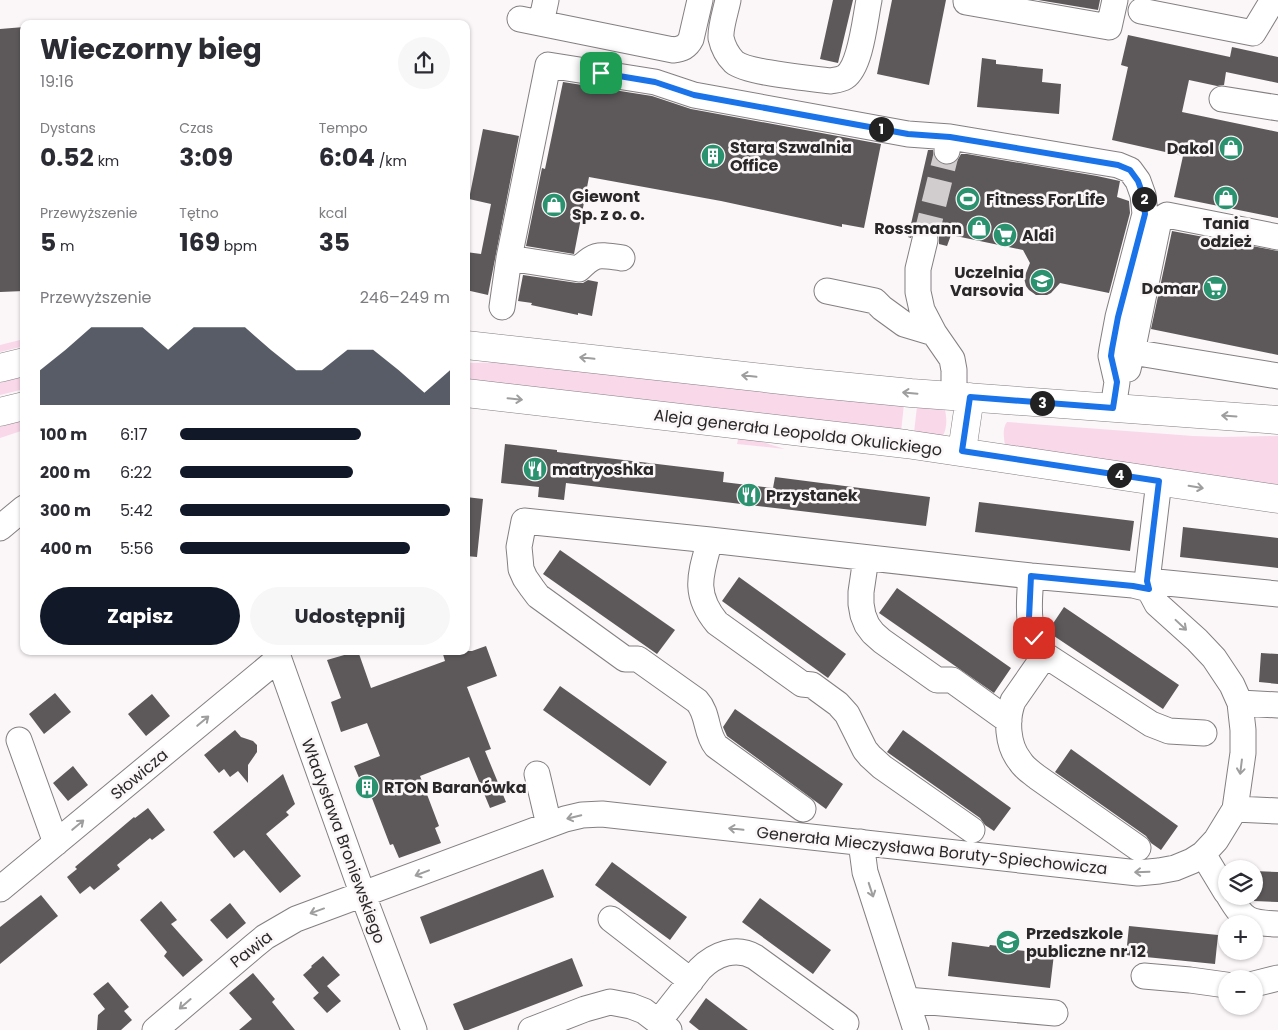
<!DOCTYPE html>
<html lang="pl">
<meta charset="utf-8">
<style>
:root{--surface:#fff;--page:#f7f7f7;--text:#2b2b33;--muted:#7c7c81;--accent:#111827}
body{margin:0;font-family:Poppins,sans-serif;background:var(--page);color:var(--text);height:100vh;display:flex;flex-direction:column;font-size:19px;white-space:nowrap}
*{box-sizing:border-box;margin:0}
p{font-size:16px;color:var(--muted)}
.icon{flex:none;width:28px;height:28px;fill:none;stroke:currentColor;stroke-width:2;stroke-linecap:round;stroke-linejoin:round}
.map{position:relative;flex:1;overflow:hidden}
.details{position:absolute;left:20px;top:20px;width:450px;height:635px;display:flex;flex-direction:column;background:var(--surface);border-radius:10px;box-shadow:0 1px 4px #0004}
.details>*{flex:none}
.controls{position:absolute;left:1218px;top:860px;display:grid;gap:10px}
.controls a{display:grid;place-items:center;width:45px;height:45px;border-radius:50%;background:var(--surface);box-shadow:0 1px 4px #0004;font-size:25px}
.pin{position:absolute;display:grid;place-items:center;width:42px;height:42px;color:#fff;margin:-21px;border-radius:10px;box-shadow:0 2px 8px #0006}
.km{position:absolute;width:25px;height:25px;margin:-12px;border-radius:50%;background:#222;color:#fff;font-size:14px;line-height:25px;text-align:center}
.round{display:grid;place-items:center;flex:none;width:52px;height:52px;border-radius:26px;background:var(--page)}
.overview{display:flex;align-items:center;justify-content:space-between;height:85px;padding:0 20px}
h1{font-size:28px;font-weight:700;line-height:38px}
.figures{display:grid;grid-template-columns:repeat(3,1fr);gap:8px;height:85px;padding:5px 20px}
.figures div{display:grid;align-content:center}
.figures b{font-size:25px;font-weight:700}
.figures small{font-size:14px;font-weight:400}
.figures p{font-size:14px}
.chart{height:140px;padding:10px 20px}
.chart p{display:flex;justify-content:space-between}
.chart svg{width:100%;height:90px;margin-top:5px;fill:var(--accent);opacity:.7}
.cta{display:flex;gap:10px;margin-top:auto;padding:10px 20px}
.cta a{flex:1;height:58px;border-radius:30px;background:var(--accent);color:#fff;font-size:20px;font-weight:700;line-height:58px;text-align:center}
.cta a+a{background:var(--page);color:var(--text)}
ul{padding:0 20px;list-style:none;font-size:16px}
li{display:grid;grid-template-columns:80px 60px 1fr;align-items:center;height:38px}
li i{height:12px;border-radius:6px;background:var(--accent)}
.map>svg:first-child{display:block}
.green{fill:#f9d8e9}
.building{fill:#5d595b}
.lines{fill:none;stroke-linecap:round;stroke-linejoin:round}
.minor-tunnel{stroke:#d1cdcf;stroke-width:25;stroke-dasharray:25 12;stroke-linecap:butt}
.minor-casing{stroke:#847f82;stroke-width:27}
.major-casing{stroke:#847f82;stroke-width:29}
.minor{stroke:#fff;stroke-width:25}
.major{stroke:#fff;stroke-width:28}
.oneway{stroke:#9f9e9f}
.route-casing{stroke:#fff;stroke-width:10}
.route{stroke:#1a73e8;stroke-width:6}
.labels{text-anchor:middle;stroke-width:5;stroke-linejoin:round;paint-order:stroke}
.poi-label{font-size:16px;font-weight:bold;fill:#2a2829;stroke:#fbf6f8;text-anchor:start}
.street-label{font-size:16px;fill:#2a2829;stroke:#fbf6f8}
</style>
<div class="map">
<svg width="1278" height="1030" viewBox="0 0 1278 1030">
<rect width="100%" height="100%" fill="#fbf6f8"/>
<path class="green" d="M24 339V346L0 352V345Z
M523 362 904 404 901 432 466 383V363Z
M24 376V389L0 395V383Z
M917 406 945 410C947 420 947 427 943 436L914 433Z
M24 420V430L0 438V427Z
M1007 422 1193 436 1222 437 1278 436V487L1005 446C1004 438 1002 428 1007 422Z
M739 435 785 449 737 444Z"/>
<path class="building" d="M833 0H853L838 63 820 59Z
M892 0H946L929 85 877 74Z
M1038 0H1100L1098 10Z
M24 27V291L0 292V29Z
M1128 35 1230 57 1232 47 1278 57V83L1226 72 1224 85 1217 86 1189 80 1182 112 1278 132V218L1174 197 1183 156 1112 140 1128 67 1121 65Z
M982 58 996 60V64L1043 69 1042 82 1061 84 1059 114 977 107Z
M563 82 652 96 691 109 881 144 864 228 842 224V227L721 201 589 177 574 254 526 246 542 168 545 169Z
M483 129 519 136 488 295 466 290V252L481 254 491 204 469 199Z
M928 150H933L934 156 937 161 944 165 952 164 957 161 961 154H967L1097 176 1120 181 1117 197 1129 201 1130 213 1109 293 1060 283 1051 293 1047 295H1036L1029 290 1026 286 1024 278 1030 263 1023 250 951 235 947 246 939 244V236L935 230 928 226H920L914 230 911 238 908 237Z
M1172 231 1278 251V355L1151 329Z
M523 275 577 283H583L588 280 598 282 592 316 578 313V315L531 305 532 303 518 301Z
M505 444 557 450V452L724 472 723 482 773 488 775 477 930 497 926 526 566 483 564 500 538 497 539 487 501 483Z
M466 497 483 499 477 557 466 556Z
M979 502 1134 521 1130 551 975 532Z
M1183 527 1278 538V568L1180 557Z
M560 550 675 630 657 654 543 574Z
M739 577 846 654 828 678 722 601Z
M897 588 1011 668 994 693 879 613Z
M1064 607 1179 685 1163 709 1048 632V631Z
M486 646 497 676 467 687 491 749 485 751 506 802 490 808 469 757 420 776 439 826 435 828 441 843 399 858 393 844 390 845 370 793 366 794 354 766 380 756 367 723 341 732 331 702 341 698 327 660 358 651 371 688 445 661 442 651H472Z
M1261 653 1278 654V684L1259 682Z
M560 686 667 762 650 786 543 710Z
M55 693 71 712 44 734 29 714Z
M152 694 170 716 146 736 128 714Z
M735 709 843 784 826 809 727 736 723 727Z
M235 730 241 737 253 741 257 745V752L248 765V783L238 771 230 777 224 769 219 773 204 755Z
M903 730 1011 808 994 831 985 825 980 818 887 752Z
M1071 749 1178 826 1161 850 1151 843 1146 836 1055 772Z
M73 766 88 785 68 801 53 783Z
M283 774 295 804 286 812 289 815 266 834 301 876 280 893 244 850 234 858 213 832Z
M148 808 165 830 152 840 150 838 117 865 120 869 94 890 90 886 80 894 67 877 77 869 75 867 134 817 135 818Z
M612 862 687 917 670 940 595 885Z
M543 869 554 897 430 944 420 917Z
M1254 871 1278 872V902L1254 901Z
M41 895 58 916 0 964V927Z
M760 898 831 950 813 974 742 922Z
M161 901 177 920 171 924 203 960 183 977 164 956 167 952 140 920Z
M230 903 246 923 227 939 210 920Z
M1129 926 1218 935 1215 964 1126 955Z
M952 942 989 947 990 945 1017 948 1016 950 1054 954 1050 988 948 976Z
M323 956 340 975 327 986 341 1001 327 1013 313 998 323 989 319 993 303 975 312 967 311 966Z
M572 958 583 986 468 1030H464L453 1004Z
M253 973 275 999 272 1002 295 1030H239L252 1019 229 993Z
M108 982 129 1007 124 1011 132 1020 121 1030H97L98 1015 105 1009 93 994Z
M706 998 748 1030H699L689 1022Z"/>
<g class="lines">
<path class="minor-tunnel" d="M925 240 947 151"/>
<g class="minor-casing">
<path id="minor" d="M728 0C726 10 720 28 721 38 723 47 728 56 734 62 747 73 810 78 830 81 835 80 840 80 845 77 861 66 865 19 869 0
M966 0V2L1109 27 1115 0
M1141 11 1253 33 1273 0
M520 19 673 50C682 49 687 47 691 39L700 0
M541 23 546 0
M1222 99 1278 108
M947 151 950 137 1118 165 1130 170 1138 181 1143 195 1145 214 1118 317 1112 349 1111 356 1117 382 1113 408
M925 240 918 269V292L922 310 934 333 952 359 954 370V396
M509 258 579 269C596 252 599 255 622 258
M827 291 875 301 882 308 904 324 934 333
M502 307 509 258 548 65 655 82 694 95 908 134 950 137
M1132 352 1159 220 1167 215 1278 237
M1128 369 1132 352 1278 376
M0 528 24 508
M710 540C701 573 692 593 717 623L802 684 812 685 838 704 847 714 865 750 870 756 882 767 972 830
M866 558 861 592V604L863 615 867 625 873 633 882 641 937 680H952L1009 721
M1031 576C1029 606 1025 629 1045 655L1151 724 1169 731 1204 733
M1147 581 1278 594
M276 651 363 895 414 1030
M1045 655 1013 701C1006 719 1007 745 1020 761 1024 768 1031 772 1037 777L1138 848
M1240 703 1278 705
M19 740 56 843
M537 774 549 825
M803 809 716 746C705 732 709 714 697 701L638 659H625L538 596 532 588 525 578 521 569 520 557 519 547 524 521 710 540 1031 576 1133 585 1149 589
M1235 809 1278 811
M861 842 865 872 916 1030
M1203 854 1226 892
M0 889 278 659
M1229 896C1244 921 1249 923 1278 924
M611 919 691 981
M1144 976 1190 980 1226 985
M1254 984 1278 978
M907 1000 1055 1013
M659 1021 700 969C715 954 736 946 755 957L846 1023
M155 1030 254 946 265 937 296 919 565 819 582 815 602 814 1138 873 1159 871 1175 868 1192 861 1203 854 1216 840 1235 809 1243 753V730L1240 703 1232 685 1214 658 1197 640 1157 604 1149 589 1147 581 1159 481
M531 1030 585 1009 610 1002 631 1006 644 1011 669 1030"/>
</g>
<g class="major-casing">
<path id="major" d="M466 345 809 383 911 393 1278 420
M0 368 24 362
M466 393 906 444 1278 499
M0 412 24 406
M962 451 970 397"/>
</g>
<use href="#minor" class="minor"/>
<use href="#major" class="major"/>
</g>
<defs><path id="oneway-shaft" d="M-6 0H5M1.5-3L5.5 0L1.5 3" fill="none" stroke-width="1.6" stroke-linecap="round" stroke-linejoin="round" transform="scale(1.25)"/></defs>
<g class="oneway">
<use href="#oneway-shaft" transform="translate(587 358) rotate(-174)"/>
<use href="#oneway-shaft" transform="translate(749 376) rotate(-174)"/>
<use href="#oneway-shaft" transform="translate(910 393) rotate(-175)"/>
<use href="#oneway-shaft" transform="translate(515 399) rotate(6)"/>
<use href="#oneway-shaft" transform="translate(1229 416) rotate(-176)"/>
<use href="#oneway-shaft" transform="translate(1196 487) rotate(9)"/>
<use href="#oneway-shaft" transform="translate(1181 625) rotate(43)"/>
<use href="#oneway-shaft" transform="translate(203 721) rotate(-40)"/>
<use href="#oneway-shaft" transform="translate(1241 767) rotate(97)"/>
<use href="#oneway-shaft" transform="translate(574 817) rotate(166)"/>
<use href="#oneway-shaft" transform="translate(78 825) rotate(-40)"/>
<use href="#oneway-shaft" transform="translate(736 829) rotate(-174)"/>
<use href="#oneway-shaft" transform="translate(1142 872) rotate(178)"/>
<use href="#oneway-shaft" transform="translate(422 873) rotate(159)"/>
<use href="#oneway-shaft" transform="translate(871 890) rotate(72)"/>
<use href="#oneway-shaft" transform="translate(317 911) rotate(160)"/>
<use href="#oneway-shaft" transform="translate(185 1004) rotate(139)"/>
</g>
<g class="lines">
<g class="route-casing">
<path id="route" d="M601 73 655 82 694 95 908 134 950 137 1118 165 1130 170 1138 181 1143 195 1145 214 1118 317 1112 349 1111 356 1117 382 1113 408 970 397 962 451 1159 481 1147 581 1149 589 1133 586 1031 576 1029 618 1034 638"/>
</g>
<use href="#route" class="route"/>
</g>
<defs>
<g id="shop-disc" transform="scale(1.25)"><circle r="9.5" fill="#2b926f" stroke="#fbf6f8"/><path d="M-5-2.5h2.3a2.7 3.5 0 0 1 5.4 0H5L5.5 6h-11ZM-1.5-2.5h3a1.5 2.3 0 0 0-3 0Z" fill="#fff"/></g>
<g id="building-disc" transform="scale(1.25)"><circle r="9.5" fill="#2b926f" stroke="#fbf6f8"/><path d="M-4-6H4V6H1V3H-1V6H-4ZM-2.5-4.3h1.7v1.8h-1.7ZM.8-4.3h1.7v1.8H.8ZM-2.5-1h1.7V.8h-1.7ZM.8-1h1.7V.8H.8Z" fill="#fff"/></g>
<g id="stadium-disc" transform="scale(1.25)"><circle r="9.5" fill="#2b926f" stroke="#fbf6f8"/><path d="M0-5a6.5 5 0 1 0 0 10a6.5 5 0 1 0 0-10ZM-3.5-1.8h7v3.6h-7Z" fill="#fff"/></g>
<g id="supermarket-disc" transform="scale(1.25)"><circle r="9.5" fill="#2b926f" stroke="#fbf6f8"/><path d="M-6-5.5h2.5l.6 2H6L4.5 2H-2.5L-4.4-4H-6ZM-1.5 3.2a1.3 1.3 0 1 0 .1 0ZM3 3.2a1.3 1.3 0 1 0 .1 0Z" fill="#fff"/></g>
<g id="university-disc" transform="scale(1.25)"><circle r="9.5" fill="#2b926f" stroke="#fbf6f8"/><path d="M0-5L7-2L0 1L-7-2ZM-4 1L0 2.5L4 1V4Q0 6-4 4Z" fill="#fff"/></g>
<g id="restaurant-disc" transform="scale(1.25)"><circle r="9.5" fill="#2b926f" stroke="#fbf6f8"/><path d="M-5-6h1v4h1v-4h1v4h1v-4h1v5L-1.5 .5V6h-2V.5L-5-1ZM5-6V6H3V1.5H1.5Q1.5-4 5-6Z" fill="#fff"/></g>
<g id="school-disc" transform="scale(1.25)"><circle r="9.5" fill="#2b926f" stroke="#fbf6f8"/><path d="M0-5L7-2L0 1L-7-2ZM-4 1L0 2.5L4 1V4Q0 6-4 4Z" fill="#fff"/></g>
</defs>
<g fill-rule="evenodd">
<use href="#shop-disc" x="1231" y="148"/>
<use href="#building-disc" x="713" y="156"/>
<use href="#shop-disc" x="1226" y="198"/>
<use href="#stadium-disc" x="968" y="199"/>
<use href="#shop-disc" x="554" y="205"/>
<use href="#shop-disc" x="979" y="228"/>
<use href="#supermarket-disc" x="1005" y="235"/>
<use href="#university-disc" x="1042" y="281"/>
<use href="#supermarket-disc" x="1215" y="288"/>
<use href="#restaurant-disc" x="535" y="469"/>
<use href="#restaurant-disc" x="749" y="495"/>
<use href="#building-disc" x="367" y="787"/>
<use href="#school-disc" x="1008" y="942"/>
</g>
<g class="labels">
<g class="poi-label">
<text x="730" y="153">Stara Szwalnia<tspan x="730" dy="18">Office</tspan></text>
<text x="1214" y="154" text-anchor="end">Dakol</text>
<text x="572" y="202">Giewont<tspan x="572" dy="18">Sp. z o. o.</tspan></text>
<text x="986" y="205">Fitness For Life</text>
<text x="1226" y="229" text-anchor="middle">Tania<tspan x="1226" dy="18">odzież</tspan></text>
<text x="962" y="234" text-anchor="end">Rossmann</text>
<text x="1022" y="241">Aldi</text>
<text x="1024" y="278" text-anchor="end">Uczelnia<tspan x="1024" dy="18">Varsovia</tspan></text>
<text x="1198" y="294" text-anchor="end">Domar</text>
<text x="552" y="475">matryoshka</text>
<text x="766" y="501">Przystanek</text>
<text x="384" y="793">RTON Baranówka</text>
<text x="1026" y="939">Przedszkole<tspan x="1026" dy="18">publiczne nr 12</tspan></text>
</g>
<g class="street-label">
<text transform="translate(798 432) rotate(7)" y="6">Aleja generała Leopolda Okulickiego</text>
<text transform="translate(139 774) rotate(-40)" y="6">Słowicza</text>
<text transform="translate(344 841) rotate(70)" y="6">Władysława Broniewskiego</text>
<text transform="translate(932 850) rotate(6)" y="6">Generała Mieczysława Boruty-Spiechowicza</text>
<text transform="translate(251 949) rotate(-38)" y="6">Pawia</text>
</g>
</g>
</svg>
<div class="controls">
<a><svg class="icon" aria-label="layers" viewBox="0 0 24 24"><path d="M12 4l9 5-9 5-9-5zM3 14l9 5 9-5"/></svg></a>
<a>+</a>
<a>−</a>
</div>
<div class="pin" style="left:601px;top:73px;background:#1e9e55"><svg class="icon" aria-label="arrive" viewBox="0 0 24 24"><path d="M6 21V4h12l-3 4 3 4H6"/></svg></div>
<div class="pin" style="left:1034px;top:638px;background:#d93025"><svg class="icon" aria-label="check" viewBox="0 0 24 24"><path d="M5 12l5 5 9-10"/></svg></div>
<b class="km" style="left:881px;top:129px">1</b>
<b class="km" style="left:1144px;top:199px">2</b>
<b class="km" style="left:1042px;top:403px">3</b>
<b class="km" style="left:1119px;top:475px">4</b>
<section class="details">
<div class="overview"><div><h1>Wieczorny bieg</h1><p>19:16</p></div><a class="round"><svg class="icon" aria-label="share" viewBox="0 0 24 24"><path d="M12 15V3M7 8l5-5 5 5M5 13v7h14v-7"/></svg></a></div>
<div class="figures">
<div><p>Dystans</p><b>0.52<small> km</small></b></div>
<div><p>Czas</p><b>3:09</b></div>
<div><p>Tempo</p><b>6:04<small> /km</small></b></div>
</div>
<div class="figures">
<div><p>Przewyższenie</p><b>5<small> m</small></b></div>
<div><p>Tętno</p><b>169<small> bpm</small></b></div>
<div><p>kcal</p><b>35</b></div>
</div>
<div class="chart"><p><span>Przewyższenie</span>246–249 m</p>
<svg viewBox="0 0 160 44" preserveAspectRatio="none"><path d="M0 44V27L10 17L20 6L30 6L40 6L50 17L60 6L70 6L80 6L90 17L100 27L110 27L120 17L130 17L140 27L150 38L160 27V44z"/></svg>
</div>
<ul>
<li><b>100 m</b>6:17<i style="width:67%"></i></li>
<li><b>200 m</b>6:22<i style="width:64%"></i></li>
<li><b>300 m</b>5:42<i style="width:100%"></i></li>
<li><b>400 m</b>5:56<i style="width:85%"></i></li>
</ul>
<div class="cta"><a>Zapisz</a><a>Udostępnij</a></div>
</section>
</div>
